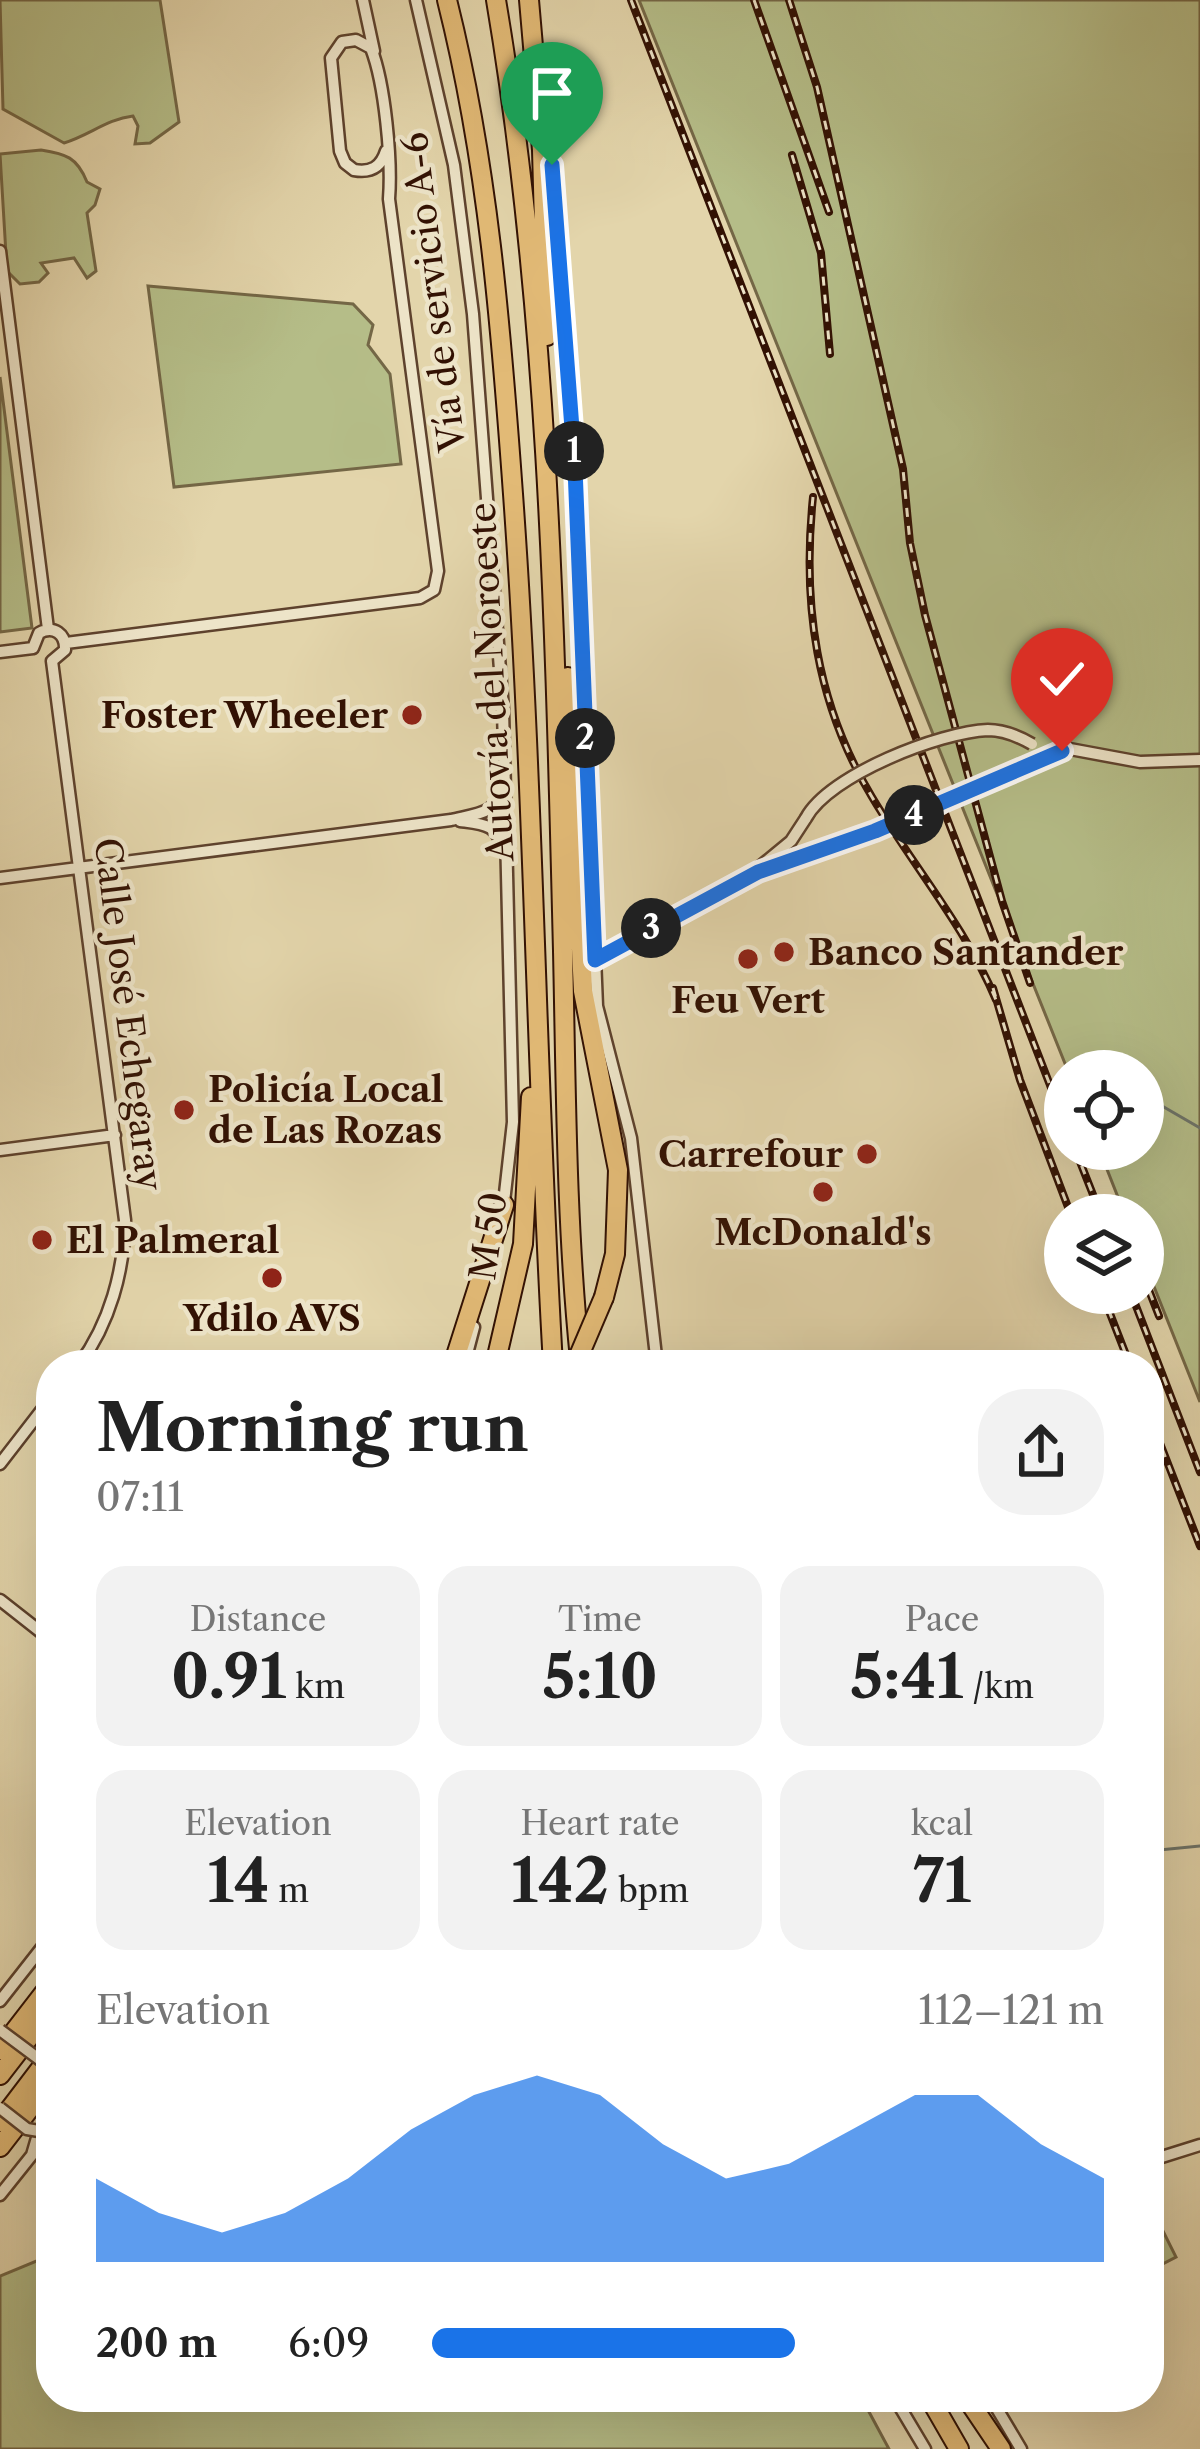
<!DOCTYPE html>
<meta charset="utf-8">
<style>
:root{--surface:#fff;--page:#f2f2f2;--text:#222;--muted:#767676;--accent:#1a73e8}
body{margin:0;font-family:"Libre Caslon Text",serif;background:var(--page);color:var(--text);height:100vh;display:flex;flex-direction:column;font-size:45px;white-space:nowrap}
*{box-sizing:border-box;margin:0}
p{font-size:39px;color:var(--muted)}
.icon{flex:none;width:66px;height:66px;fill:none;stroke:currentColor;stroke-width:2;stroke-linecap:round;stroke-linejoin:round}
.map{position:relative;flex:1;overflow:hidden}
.panel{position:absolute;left:36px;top:1350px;width:1128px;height:1062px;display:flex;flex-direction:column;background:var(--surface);border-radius:48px;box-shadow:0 12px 48px #0002}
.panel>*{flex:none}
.tools{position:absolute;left:1044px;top:1050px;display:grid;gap:24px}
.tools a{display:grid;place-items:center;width:120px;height:120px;border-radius:50%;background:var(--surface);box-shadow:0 12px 48px #0002;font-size:60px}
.pin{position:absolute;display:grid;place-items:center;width:102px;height:102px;color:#fff;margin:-123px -51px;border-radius:50% 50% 50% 0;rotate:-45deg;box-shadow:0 0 12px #0007}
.pin .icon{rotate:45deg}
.km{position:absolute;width:60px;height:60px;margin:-30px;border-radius:50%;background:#222;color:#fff;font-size:33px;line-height:60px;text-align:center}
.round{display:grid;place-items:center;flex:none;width:126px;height:126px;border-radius:48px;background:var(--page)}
.summary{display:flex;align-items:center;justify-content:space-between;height:204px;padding:0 60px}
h1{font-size:66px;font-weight:800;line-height:90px}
.stats{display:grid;grid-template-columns:repeat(3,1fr);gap:18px;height:204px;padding:12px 60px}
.stats div{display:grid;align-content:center;border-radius:30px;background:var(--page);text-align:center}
.stats b{font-size:60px;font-weight:800}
.stats small{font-size:33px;font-weight:400}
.stats p{font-size:33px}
.chart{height:336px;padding:24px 60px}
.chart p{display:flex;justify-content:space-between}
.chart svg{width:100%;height:216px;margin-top:12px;fill:var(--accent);opacity:.7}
ul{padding:0 60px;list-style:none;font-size:39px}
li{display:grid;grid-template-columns:192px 144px 1fr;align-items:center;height:90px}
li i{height:30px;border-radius:15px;background:var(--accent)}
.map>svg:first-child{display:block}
.green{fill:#b5bd88;stroke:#746746;stroke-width:3}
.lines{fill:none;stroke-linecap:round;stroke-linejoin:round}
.stream{stroke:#6e756a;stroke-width:3}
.minor-casing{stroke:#5e422d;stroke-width:15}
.motorway-casing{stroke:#321103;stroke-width:22}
.minor{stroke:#ede4c8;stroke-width:10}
.motorway{stroke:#e2ba76;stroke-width:18}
.rail-casing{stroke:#321103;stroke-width:8}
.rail{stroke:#ede4c8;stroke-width:3;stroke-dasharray:9;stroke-linecap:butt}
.minor-bridge-casing{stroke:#5e422d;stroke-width:15;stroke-linecap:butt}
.motorway-bridge-casing{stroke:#321103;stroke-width:22;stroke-linecap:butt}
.minor-bridge{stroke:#ede4c8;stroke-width:10}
.motorway-bridge{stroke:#e2ba76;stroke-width:18}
.route-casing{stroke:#fff;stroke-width:24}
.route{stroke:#1a73e8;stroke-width:15}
.poi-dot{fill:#8f2418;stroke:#ede4c8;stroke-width:4.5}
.labels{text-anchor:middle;stroke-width:9;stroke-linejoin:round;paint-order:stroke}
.street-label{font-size:36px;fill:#321103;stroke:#ede4c8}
.poi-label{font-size:36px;font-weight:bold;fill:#321103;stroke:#ede4c8;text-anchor:start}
</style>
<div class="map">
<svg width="1200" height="2449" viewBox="0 0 1200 2449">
<rect width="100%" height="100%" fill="#e3d5ab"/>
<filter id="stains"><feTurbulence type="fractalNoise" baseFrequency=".00167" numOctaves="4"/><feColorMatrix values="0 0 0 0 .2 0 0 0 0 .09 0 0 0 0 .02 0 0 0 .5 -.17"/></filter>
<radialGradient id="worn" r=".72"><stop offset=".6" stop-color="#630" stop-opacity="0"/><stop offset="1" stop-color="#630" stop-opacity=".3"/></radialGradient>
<path class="green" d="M0 0H160L179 122 150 143 135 144 138 126 133 116C107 119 90 135 64 143L3 109Z
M639 0H1200V1402L1143 1259V1215H1125L1099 1149H1143V1071H1068Z
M41 150C66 154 77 157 87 182L100 189 95 205 87 213 96 271 87 278 74 258 41 263 48 273 39 282 20 284 7 271 0 154Z
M148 286 353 304 373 325 368 345 390 374 401 464 174 487Z
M0 377 32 628 0 632Z
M1149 2203 1176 2257 1149 2271Z
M51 2255V2397H861L889 2449H0V2276Z"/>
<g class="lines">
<path class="stream" d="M1150 1099 1200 1128
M1149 1851 1200 1846"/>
<g class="minor-casing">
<path id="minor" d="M363 0 374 51
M416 0 454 165 473 314 503 709 513 1122 503 1211
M549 145 575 468 597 1006 631 1138 657 1365
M0 251 48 629
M66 643 420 598 434 590 438 571 389 199C392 160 385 84 371 48L356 40 342 42 331 58 340 151 345 163 354 170C371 173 381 167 386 151
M33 648 39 633C54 625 66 634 65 650L52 661
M0 652 33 648
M52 661 125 1220C124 1271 110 1323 79 1365
M984 786 1070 749 1140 762 1200 760
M460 821C483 824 499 824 502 850
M757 869 791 841 806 818
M0 878 451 820C475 814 501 814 501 784
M595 960 758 871 875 831
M0 1150 115 1135
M464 1365 474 1327
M0 1464 51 1398
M0 1600 51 1640
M0 2001 51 1936
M1149 2161 1200 2145
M0 2195 32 2155 39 2131 51 2122
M894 2397 925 2449
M990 2397 1021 2449"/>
</g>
<g class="motorway-casing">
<path id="motorway" d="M447 0C488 163 501 327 513 494 534 784 536 1075 553 1365
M496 0C549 314 555 633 563 951 566 1087 566 1223 580 1359
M529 0 542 150 547 336
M568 677 583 991 618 1170 615 1254 604 1297
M453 1365 504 1205
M495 1365 523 1244 531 1097
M0 2050 51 1984
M0 2075 51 2009
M0 2122 51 2055
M0 2147 51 2081
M929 2397 959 2449
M966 2397 1001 2449"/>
</g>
<use href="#minor" class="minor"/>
<use href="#motorway" class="motorway"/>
<g class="rail-casing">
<path id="rail" d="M631 0 1065 1124
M754 0 829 212
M789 0 817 87 903 469 910 543 925 615 1002 901 1030 983
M792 155 821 253 830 354
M813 497C802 604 816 704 872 797 913 866 965 926 996 1000
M993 988 1020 1080 1071 1215
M1075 1149 1101 1215
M1143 1275 1159 1316
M1102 1293 1130 1365
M1131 1293 1200 1472
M1149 1415 1200 1546"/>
</g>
<use href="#rail" class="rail"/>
<g class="minor-bridge-casing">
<path id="minor-bridge" d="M806 818C829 775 940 732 988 730 1004 730 1018 736 1032 744
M875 831 984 786
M0 2030 51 2068
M0 2108 27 2129 39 2131"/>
</g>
<g class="motorway-bridge-casing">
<path id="motorway-bridge" d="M575 1365 604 1297"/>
</g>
<use href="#minor-bridge" class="minor-bridge"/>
<use href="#motorway-bridge" class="motorway-bridge"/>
</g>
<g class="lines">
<g class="route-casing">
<path id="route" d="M552 165 575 468 595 960 758 872 875 831 1062 751"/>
</g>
<use href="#route" class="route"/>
</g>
<g class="poi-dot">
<circle cx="412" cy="715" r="12"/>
<circle cx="784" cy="952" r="12"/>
<circle cx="748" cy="959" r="12"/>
<circle cx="184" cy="1110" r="12"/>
<circle cx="867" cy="1154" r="12"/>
<circle cx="823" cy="1192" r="12"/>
<circle cx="42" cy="1240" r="12"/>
<circle cx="272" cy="1278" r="12"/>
</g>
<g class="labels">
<g class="street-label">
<text transform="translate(433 292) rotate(-97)" y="13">Vía de servicio A-6</text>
<text transform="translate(491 682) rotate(-93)" y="13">Autovía del Noroeste</text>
<text transform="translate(129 1014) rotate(83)" y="13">Calle José Echegaray</text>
<text transform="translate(488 1236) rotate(-82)" y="13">M 50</text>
</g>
<g class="poi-label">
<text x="388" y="728" text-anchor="end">Foster Wheeler</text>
<text x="808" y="965">Banco Santander</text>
<text x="748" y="1013" text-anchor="middle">Feu Vert</text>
<text x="208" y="1102">Policía Local<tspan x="208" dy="41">de Las Rozas</tspan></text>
<text x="843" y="1167" text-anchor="end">Carrefour</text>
<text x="823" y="1245" text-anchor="middle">McDonald's</text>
<text x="66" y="1253">El Palmeral</text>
<text x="272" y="1331" text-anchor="middle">Ydilo AVS</text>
</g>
</g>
<rect width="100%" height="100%" filter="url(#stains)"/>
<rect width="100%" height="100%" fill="url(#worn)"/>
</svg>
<div class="tools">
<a><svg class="icon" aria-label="locate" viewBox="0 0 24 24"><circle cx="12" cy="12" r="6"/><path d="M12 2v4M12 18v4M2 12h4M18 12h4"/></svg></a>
<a><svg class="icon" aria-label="layers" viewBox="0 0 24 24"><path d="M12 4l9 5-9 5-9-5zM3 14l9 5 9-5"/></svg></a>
</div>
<div class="pin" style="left:552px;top:165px;background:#1e9e55"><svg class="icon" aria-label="arrive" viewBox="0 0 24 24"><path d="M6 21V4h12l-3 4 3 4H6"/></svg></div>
<div class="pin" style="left:1062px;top:751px;background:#d93025"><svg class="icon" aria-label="check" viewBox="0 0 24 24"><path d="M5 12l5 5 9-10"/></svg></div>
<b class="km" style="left:574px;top:451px">1</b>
<b class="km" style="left:585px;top:738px">2</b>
<b class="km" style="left:651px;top:928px">3</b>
<b class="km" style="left:914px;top:815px">4</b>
<section class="panel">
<div class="summary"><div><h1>Morning run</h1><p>07:11</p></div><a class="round"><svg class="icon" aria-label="share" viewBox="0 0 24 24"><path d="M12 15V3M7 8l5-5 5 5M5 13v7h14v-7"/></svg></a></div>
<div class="stats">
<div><p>Distance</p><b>0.91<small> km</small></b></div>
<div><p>Time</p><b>5:10</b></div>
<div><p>Pace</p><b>5:41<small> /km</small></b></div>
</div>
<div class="stats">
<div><p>Elevation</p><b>14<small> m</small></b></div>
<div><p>Heart rate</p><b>142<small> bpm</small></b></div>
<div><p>kcal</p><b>71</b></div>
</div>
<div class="chart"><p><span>Elevation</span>112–121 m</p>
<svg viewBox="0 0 160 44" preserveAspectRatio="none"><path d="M0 44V27L10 34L20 38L30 34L40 27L50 17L60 10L70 6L80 10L90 20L100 27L110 24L120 17L130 10L140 10L150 20L160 27V44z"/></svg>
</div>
<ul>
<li><b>200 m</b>6:09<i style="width:54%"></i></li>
</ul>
</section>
</div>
